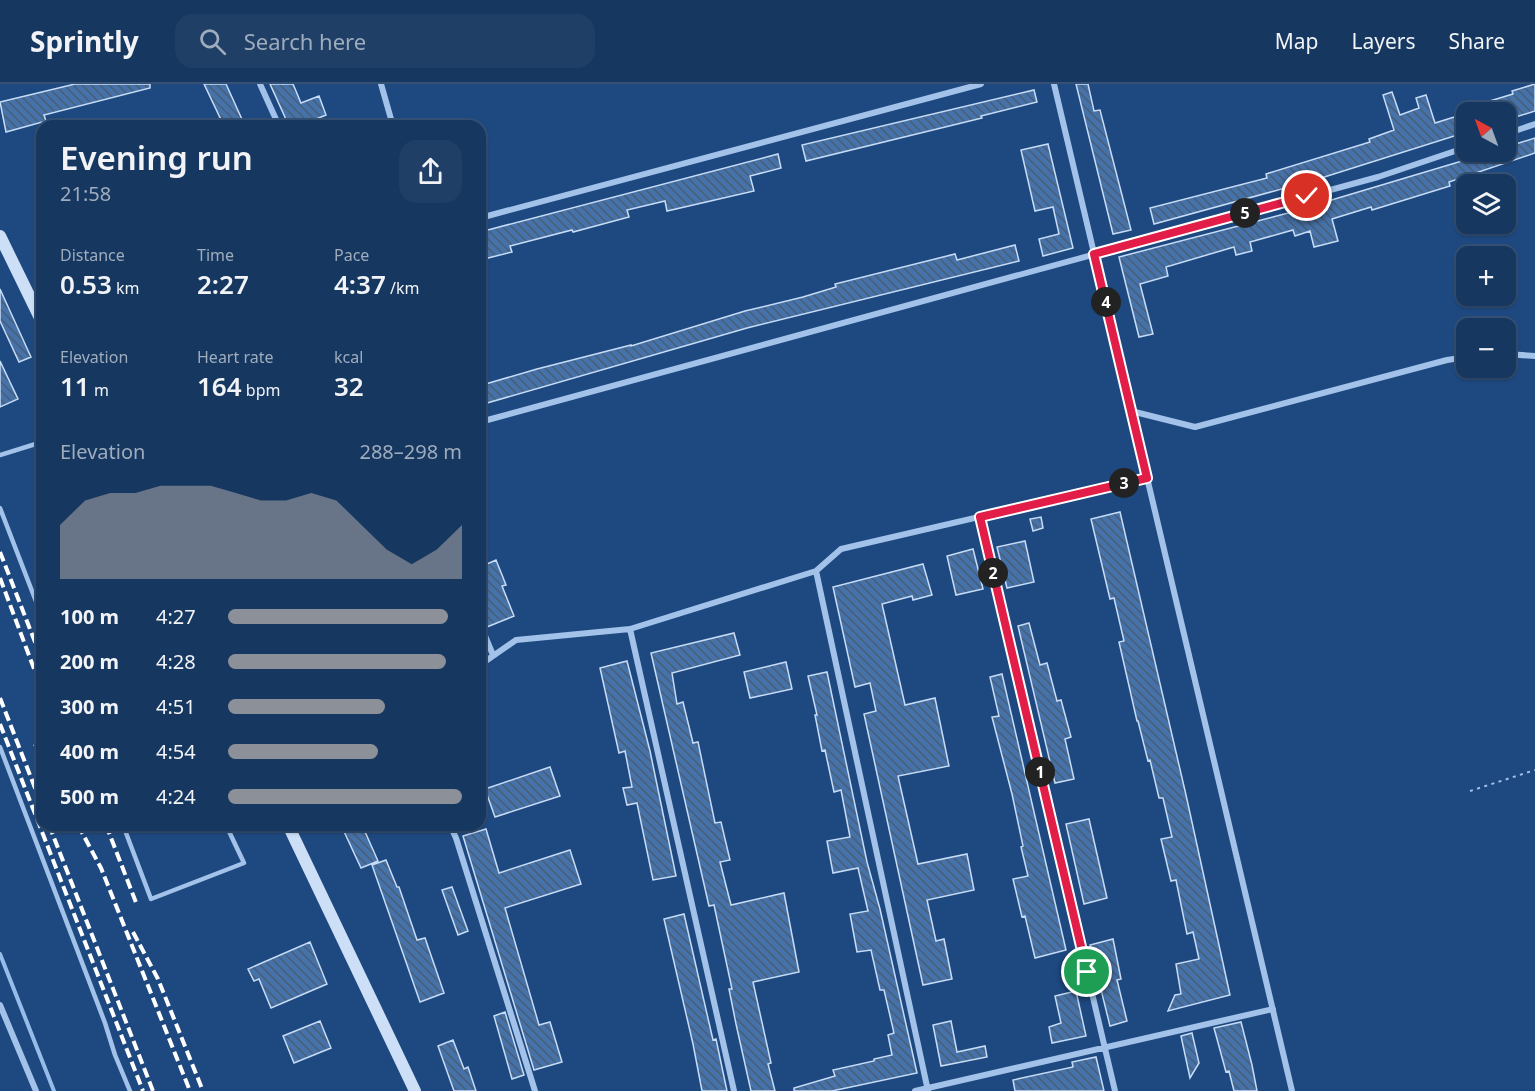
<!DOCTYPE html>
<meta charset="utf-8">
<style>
:root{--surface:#163760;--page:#1f3f66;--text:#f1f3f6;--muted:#9eacbd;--line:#355175;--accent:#8c9099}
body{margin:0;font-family:"Noto Sans",sans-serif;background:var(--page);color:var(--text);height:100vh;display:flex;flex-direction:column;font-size:22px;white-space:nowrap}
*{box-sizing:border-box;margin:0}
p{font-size:20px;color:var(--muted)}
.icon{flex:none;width:33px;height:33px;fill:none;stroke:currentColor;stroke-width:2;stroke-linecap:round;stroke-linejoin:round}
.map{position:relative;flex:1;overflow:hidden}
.sheet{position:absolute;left:36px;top:36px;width:450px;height:711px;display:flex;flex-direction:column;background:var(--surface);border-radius:18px;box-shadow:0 2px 4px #0004,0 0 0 2px var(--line)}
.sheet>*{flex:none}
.needle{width:39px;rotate:319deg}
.tools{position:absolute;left:1456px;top:18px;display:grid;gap:12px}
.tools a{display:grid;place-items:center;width:60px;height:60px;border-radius:12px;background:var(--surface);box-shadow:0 2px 4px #0004,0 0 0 2px var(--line);font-size:30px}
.pin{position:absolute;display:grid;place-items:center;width:51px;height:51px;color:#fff;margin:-26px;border:3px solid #fff;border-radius:50%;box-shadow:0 2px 6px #0007}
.km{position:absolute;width:30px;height:30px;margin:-15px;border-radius:50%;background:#222;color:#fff;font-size:16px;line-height:30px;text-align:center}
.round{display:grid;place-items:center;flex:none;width:63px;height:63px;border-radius:18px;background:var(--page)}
.overview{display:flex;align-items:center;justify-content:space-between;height:102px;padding:0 24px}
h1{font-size:33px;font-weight:600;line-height:45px}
.stats{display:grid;grid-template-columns:repeat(3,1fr);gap:9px;height:102px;padding:6px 24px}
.stats div{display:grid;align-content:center}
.stats b{font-size:26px;font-weight:600}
.stats small{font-size:16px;font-weight:400}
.stats p{font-size:16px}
.chart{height:168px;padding:12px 24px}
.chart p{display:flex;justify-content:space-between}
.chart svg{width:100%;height:108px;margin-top:6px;fill:var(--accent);opacity:.7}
ul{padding:0 24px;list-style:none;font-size:20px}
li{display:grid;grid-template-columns:96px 72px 1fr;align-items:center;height:45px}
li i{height:15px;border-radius:8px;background:var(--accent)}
header{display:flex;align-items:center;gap:36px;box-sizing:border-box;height:84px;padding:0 30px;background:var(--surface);border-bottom:2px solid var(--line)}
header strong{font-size:28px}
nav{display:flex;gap:33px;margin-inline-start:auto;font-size:21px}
.search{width:420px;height:54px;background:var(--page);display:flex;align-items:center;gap:15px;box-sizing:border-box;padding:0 21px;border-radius:18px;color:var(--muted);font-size:22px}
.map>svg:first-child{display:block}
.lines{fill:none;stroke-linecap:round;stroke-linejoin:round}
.stream{stroke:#96bdea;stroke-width:4}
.building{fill:url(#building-back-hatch);stroke:#c6dcf7;stroke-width:1.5}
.path{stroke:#a2c2e9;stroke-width:2;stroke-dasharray:3 4.5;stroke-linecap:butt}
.lane{stroke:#a2c2e9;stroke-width:4.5}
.street{stroke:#a2c2e9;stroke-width:6}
.secondary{stroke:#cddff7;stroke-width:12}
.rail{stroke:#fff;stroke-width:4;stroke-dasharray:10 4.5;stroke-linecap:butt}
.route-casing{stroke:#fff;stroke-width:12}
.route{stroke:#e11d48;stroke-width:8}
</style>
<header>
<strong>Sprintly</strong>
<div class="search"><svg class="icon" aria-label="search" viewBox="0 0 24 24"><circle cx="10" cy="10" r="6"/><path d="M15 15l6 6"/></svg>Search here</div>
<nav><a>Map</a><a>Layers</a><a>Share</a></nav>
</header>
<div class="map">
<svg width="1535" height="1007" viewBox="0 0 1535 1007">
<defs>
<pattern id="building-back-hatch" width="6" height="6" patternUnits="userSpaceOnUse" patternTransform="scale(1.5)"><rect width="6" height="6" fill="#4672aa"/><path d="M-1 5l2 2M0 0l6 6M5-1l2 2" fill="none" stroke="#495d76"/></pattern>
</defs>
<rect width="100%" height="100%" fill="#1e4980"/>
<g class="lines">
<path class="stream" d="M0 870 54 1007"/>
</g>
<path class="building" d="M75 0H150V4L44 31 46 37 6 48 0 18Z
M204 0H226L245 42H224Z
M270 0H293L301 19 319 12 326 31 311 37 314 42H289Z
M1076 0H1088L1094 27 1100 26 1131 146 1113 150Z
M1535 0V27L1506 36V28H1461L1460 26 1513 10 1512 7Z
M1034 6 1037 18 981 32 982 34 806 77 802 61Z
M1392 8 1400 31 1419 24 1416 14 1426 11 1435 39 1467 29V48L1318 95 1154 140 1150 124 1267 94 1266 90 1370 58 1369 55 1394 46 1383 11Z
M1535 54V69L1449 98 1450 102 1372 126 1371 123 1332 135 1338 157 1314 163 1310 147 1295 152 1293 146 1250 158 1252 167 1236 171 1234 163 1166 183 1168 192 1140 200 1153 250 1139 253 1119 173 1288 129 1492 68H1506V63Z
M1048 60 1073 164 1043 172 1039 155 1059 150 1053 123 1035 127 1021 66Z
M778 70 781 84 750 92 754 107 667 127 665 117 627 126 629 133 573 148 572 146 510 162 512 168 480 176V148Z
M1015 161 1019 177 747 244 487 319 482 301 537 285 631 261V262L745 227 803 213 836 203 835 200 955 170 957 176Z
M0 205 31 273 19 278 0 237Z
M0 277 18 315 0 323Z
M1120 428 1186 711 1230 911 1168 927 1175 911 1181 910 1176 880 1199 875 1193 848 1187 850 1176 796 1171 797 1161 755 1172 753 1163 714H1159L1150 676 1148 677 1138 637H1137L1119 558 1124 557 1114 514 1110 515 1091 435Z
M1041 433 1043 444 1033 447 1030 435Z
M1025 457 1034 498 1007 504 997 463Z
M973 465 983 505 956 511 947 472Z
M496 476 506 501 502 502 514 532 487 543 480 525V483Z
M923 480 932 511 913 516 912 512 882 520 905 621 935 614 949 682 898 692 918 780 967 770 974 806 927 816 936 857 944 855 952 895 923 901 864 630 876 627 870 599 855 603 833 503Z
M1029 539 1040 581 1047 579 1057 617 1061 616 1071 653 1065 655 1074 695 1055 699 1018 542Z
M734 549 740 571 672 589 677 620 683 618 693 659 698 658 715 739 721 738 730 776 720 778 731 821 784 809 799 888 753 898 771 979 768 980 775 1007H751L736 940 729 905H732L714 821 709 822 651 569Z
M627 577 650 667 676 792 653 796 637 719 627 721 623 704 632 703 625 667 619 669 600 584Z
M786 578 792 605 750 614 744 588Z
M827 588 867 778 880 825 917 989 832 1007H794V1004L835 992 833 986 874 977V975L892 971 888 951 894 949 884 906H880L871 866 857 868 850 830 868 827 858 784 833 789 827 757 850 753 841 706 834 708 825 666 822 667 815 631H817L808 592Z
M1002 590 1066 866 1035 874 1025 832 1022 833 1013 795 1028 792 1021 763 1023 762 1012 710 992 633 999 632 990 593Z
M550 683 560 712 495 733 485 705Z
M1089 735 1107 814 1084 820 1066 740Z
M341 741H362L378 777 361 784Z
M486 745 499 789 570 766 581 800 505 824 539 941 550 938 562 978 534 986 463 752Z
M386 776 397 803H399L417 856 425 854 444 909 420 918 372 781Z
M452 803 468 847 458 851 442 806Z
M684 830 713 956 716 955 727 1007H702L693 960 664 835Z
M1113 855 1121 895 1117 896 1127 937 1110 942 1090 861Z
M310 858 327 900 271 924 259 895 254 897 248 885Z
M1076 907 1086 952 1052 959 1049 943 1061 939 1055 912Z
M505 928 524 991 512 995 494 932Z
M320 937 331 964 294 979 283 952Z
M951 937 957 968 985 962 987 973 941 982 933 941Z
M1241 938 1252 981 1257 1007H1234L1229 987 1226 988 1214 944Z
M1192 949 1199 979 1190 994 1181 952Z
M453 956 464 985 468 983 476 1007H454L438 962Z
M1096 973 1104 1007H1015L1013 996 1073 983 1072 978Z"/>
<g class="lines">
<path class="path" d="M1470 707 1535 686"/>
<path class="lane" d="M0 371 42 358
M0 424 42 533
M0 663 105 939 115 971 130 1007
M123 741 151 815 244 779 226 741"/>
<path class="street" d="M260 0 279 42
M381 0 393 42
M1054 0 1292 1007
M1506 50 1535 40
M480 134 981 0
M1506 270 1535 272
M1131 327 1195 343 1447 276 1467 273
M480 338 1378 93 1467 63
M980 433 1115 1007
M816 487 928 1007
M480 540 493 571
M630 545 734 1007
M480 581 516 556 630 545 816 487 841 465 1147 394
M450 741 456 754 535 1007
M0 921 36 1007
M915 1007 1273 925"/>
<path class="secondary" d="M0 152 42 238
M288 741 415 1007"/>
<path class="rail" d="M0 468 42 576
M0 494 42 606
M0 614 42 722
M0 640 143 1007
M35 660 42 673
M49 741 153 1007
M78 741 101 784 190 1007
M106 741 137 821
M133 848 158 895 203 1007"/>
</g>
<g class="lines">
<g class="route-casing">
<path id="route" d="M1087 888 980 433 1147 394 1094 170 1307 112"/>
</g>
<use href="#route" class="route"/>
</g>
</svg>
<div class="tools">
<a><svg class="needle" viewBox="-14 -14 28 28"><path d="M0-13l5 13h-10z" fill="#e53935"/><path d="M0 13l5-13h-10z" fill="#9eacbd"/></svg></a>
<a><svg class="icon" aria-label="layers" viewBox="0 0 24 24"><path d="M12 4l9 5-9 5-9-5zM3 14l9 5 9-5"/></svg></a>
<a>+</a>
<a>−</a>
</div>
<div class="pin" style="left:1087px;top:888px;background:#1e9e55"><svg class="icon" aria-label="arrive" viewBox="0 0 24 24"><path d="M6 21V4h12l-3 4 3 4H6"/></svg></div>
<div class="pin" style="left:1307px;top:112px;background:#d93025"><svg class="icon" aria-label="check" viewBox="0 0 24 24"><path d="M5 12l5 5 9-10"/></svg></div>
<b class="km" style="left:1040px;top:688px">1</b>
<b class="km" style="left:993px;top:489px">2</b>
<b class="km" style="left:1124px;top:399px">3</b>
<b class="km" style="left:1106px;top:218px">4</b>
<b class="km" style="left:1245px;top:129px">5</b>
<section class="sheet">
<div class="overview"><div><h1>Evening run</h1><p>21:58</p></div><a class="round"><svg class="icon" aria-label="share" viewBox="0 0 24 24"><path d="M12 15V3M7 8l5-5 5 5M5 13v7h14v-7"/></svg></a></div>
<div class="stats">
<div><p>Distance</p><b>0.53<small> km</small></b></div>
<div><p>Time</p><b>2:27</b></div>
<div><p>Pace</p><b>4:37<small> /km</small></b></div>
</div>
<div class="stats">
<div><p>Elevation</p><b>11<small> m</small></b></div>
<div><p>Heart rate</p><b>164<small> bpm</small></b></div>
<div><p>kcal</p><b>32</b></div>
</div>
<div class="chart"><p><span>Elevation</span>288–298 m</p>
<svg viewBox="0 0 160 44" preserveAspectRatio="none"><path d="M0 44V22L10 12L20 9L30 9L40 6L50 6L60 6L70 9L80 12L90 12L100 9L110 12L120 22L130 32L140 38L150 32L160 22V44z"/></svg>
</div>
<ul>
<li><b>100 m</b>4:27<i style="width:94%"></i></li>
<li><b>200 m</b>4:28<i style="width:93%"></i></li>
<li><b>300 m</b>4:51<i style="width:67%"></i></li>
<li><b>400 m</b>4:54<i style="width:64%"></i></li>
<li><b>500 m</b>4:24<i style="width:100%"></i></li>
</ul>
</section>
</div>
